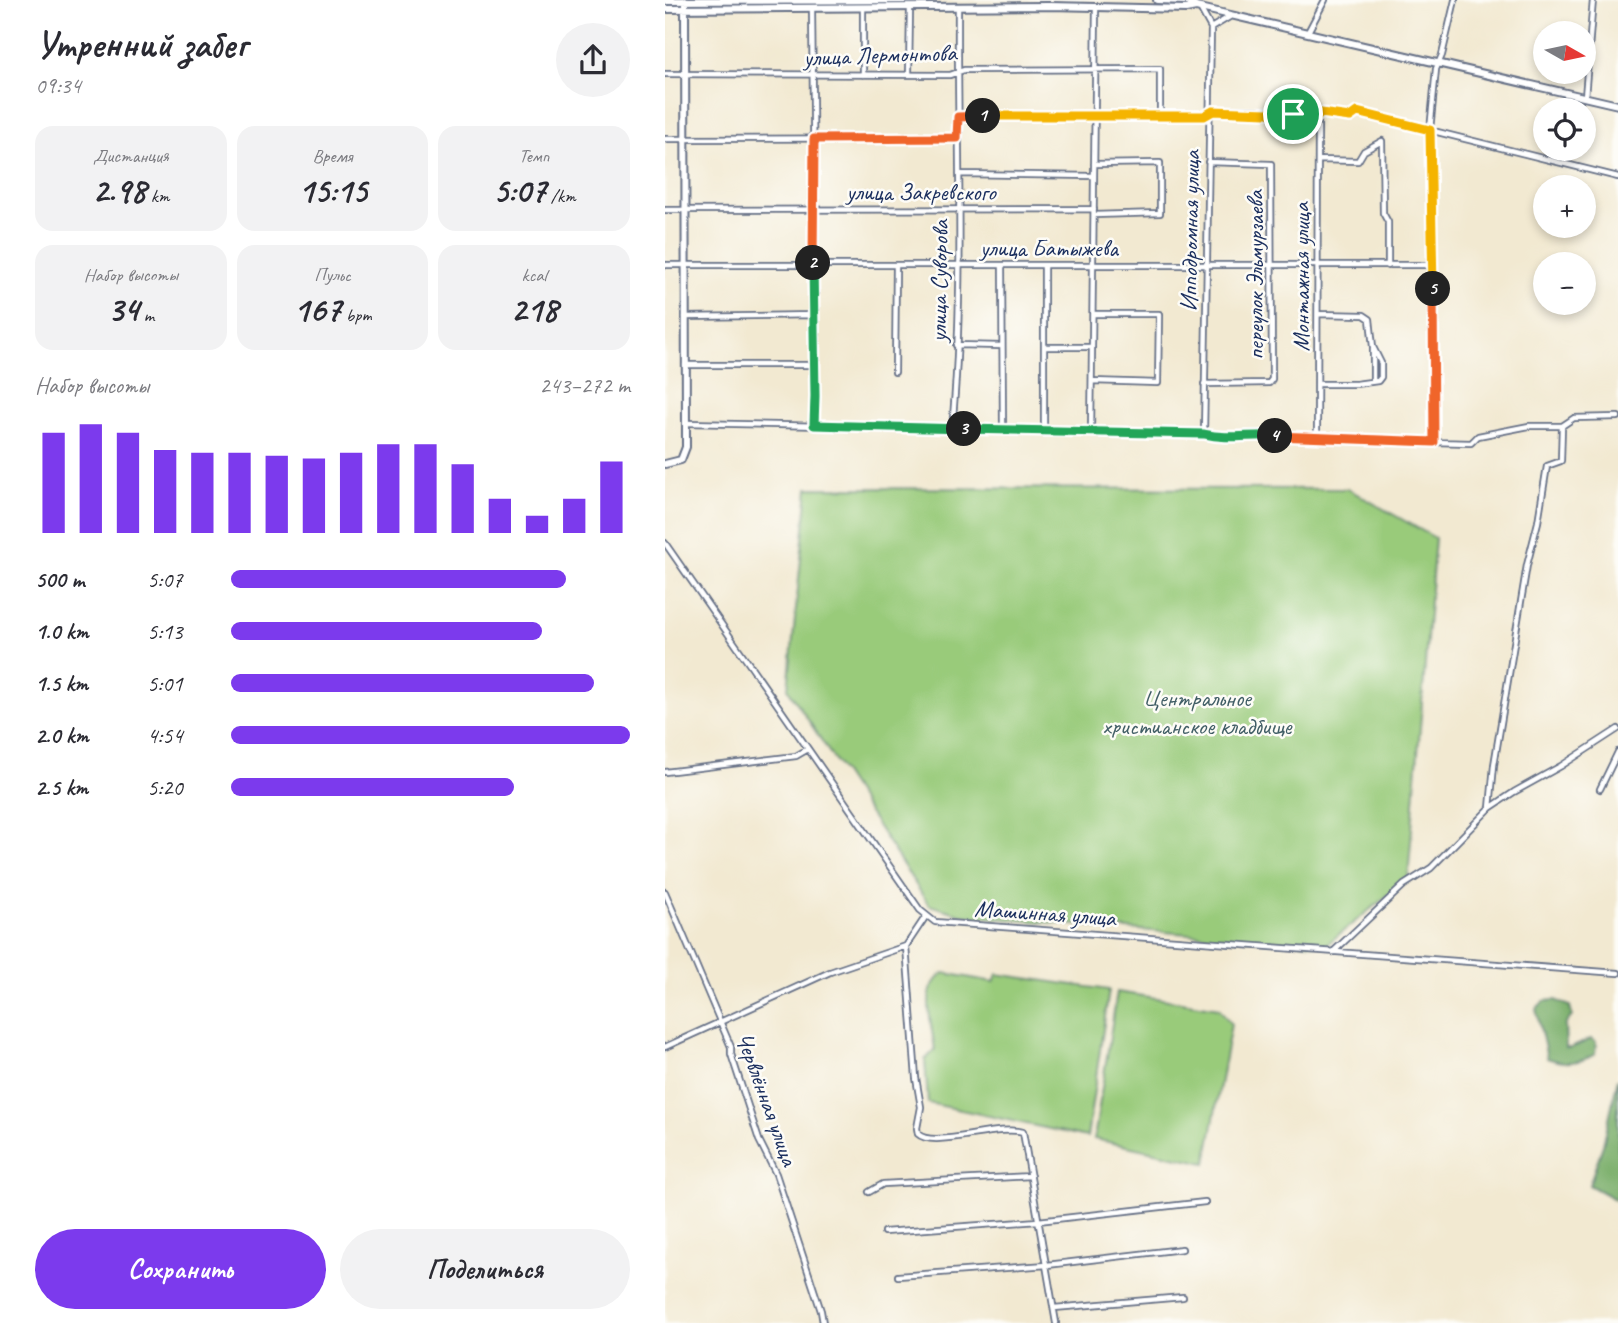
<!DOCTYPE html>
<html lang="ru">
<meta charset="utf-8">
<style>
:root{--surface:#fff;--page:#f2f2f3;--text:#2b2b33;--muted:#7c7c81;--accent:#7c3aed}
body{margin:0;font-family:Caveat,sans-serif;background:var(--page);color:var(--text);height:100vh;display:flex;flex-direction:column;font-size:26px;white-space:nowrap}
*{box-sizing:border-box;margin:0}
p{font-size:23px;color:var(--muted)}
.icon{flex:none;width:38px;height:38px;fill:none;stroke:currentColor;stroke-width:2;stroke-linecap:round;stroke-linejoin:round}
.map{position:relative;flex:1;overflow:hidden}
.details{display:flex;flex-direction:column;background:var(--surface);width:665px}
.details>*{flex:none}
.needle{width:46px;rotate:99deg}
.controls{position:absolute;left:868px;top:21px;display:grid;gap:14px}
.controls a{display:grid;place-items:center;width:63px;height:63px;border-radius:50%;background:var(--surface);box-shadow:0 4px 10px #0003;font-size:35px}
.pin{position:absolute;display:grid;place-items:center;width:60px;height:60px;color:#fff;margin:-30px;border:4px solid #fff;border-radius:50%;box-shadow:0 2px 7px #0007}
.km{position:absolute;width:35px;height:35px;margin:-18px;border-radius:50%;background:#222;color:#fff;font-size:19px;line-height:35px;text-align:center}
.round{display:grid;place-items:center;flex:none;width:74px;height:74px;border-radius:37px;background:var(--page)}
.overview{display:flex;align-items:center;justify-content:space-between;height:119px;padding:0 35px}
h1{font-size:38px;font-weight:700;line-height:52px}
.figures{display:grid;grid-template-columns:repeat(3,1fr);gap:10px;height:119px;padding:7px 35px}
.figures div{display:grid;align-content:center;border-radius:18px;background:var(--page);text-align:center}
.figures b{font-size:35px;font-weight:700}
.figures small{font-size:19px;font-weight:400}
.figures p{font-size:19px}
.chart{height:196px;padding:14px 35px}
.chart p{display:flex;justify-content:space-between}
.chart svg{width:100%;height:126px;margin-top:7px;stroke:var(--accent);stroke-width:6}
.action{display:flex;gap:14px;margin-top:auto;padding:14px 35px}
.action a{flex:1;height:80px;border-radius:42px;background:var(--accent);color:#fff;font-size:28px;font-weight:700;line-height:80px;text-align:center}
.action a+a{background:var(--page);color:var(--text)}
ul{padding:0 35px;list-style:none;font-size:23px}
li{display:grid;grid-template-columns:112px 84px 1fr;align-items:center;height:52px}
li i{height:18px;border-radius:9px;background:var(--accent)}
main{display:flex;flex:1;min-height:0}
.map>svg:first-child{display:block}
.green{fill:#99cb7a;stroke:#5a7d6c;stroke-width:2}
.forest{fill:#7aaf6a;stroke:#4a6f64;stroke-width:2}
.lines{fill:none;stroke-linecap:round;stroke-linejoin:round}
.minor-casing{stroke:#667086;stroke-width:8}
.major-casing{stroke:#667086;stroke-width:10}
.minor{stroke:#fff;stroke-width:4.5}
.major{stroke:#fff;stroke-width:6}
.split-1-casing{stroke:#fff;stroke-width:14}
.split-2-casing{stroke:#fff;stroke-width:14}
.split-3-casing{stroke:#fff;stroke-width:14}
.split-4-casing{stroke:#fff;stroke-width:14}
.split-5-casing{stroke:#fff;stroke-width:14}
.split-6-casing{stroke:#fff;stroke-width:14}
.split-1{stroke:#f5b400;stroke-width:9}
.split-2{stroke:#f0652b;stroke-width:9}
.split-3{stroke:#22a559;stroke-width:9}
.split-4{stroke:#22a559;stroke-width:9}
.split-5{stroke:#f0652b;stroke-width:9}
.split-6{stroke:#f5b400;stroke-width:9}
.labels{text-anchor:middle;stroke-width:5;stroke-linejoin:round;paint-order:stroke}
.street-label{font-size:24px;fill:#1b2f5e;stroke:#fdfcf7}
.park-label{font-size:24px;fill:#415e66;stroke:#fdfcf7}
</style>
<main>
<section class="details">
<div class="overview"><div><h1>Утренний забег</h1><p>09:34</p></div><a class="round"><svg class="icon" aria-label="share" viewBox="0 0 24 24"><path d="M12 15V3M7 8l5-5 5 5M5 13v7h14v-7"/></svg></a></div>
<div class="figures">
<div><p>Дистанция</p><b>2.98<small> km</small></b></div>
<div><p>Время</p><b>15:15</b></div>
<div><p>Темп</p><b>5:07<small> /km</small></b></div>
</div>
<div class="figures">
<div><p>Набор высоты</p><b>34<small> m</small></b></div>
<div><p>Пульс</p><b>167<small> bpm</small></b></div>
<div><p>kcal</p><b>218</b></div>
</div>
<div class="chart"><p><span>Набор высоты</span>243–272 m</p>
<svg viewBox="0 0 160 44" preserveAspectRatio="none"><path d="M5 44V9M15 44V6M25 44V9M35 44V15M45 44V16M55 44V16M65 44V17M75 44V18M85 44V16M95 44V13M105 44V13M115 44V20M125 44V32M135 44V38M145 44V32M155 44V19"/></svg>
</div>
<ul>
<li><b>500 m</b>5:07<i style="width:84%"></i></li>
<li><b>1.0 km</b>5:13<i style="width:78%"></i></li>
<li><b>1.5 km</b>5:01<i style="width:91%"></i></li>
<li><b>2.0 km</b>4:54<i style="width:100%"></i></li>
<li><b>2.5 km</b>5:20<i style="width:71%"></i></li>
</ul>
<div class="action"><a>Сохранить</a><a>Поделиться</a></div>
</section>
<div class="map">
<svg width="953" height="1323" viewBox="0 0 953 1323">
<rect width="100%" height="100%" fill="#fdfcf7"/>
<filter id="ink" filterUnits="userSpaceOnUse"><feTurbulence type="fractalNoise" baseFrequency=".0143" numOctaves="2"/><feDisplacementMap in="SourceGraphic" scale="14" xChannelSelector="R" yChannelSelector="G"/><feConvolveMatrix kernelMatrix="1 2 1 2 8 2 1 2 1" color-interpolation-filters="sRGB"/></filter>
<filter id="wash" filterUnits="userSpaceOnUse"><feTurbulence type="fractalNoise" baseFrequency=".00686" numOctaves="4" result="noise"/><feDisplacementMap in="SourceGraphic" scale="28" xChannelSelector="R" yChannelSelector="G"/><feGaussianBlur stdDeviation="1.57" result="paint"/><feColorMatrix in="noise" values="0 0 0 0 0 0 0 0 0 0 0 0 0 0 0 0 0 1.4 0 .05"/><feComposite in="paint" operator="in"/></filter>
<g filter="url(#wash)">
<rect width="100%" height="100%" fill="#f2e9d1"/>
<path class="green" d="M143 488 683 489 770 538 743 879 661 945 302 916 264 905 123 689Z
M279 973 329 982 332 974 444 990 422 1137 263 1103 260 1060 270 1050C267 1024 254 989 279 973Z
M452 992 554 1008 566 1024 541 1163 429 1139Z"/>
<path class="forest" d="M890 1000 905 1006 907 1016 900 1025 901 1048H906L926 1039 931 1042 930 1054C915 1064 898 1064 882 1058L871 1009 879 1001Z
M953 1078V1201L924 1185 938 1145Z"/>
</g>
<g filter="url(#ink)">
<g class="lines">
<g class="minor-casing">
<path id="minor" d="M147 8 151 396 149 425
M198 8V75
M535 8 546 28 539 434
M546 28 566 16
M643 32 660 0
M0 74 285 75 299 70 495 69V117
M244 75 245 7
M920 97 928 0
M293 117 539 116C557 104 629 114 653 116L656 113 685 116 692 112 953 177
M0 139 292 138
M654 160 693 161 699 151 717 141 718 213 723 222V266
M294 174 429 176
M0 210 429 209
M429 215 495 213V163L429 164
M0 265H767
M337 266 338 430
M379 266V432
M20 317 148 315
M291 345 337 346
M379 347H427
M708 348V381
M20 365H150
M230 372 231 266
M427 381 493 383 494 314H428
M539 384 604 383 607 379 606 164 543 162
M653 384H691L713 381 716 377V363L708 347 705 319 699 315 653 314
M21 423 539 434 555 438 592 434 652 439 806 443 813 436 864 426H897L909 418 953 417
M287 429C300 289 292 147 293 7
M426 433 431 7
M652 439 653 116
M769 442 765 130 771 69 777 55 790 0
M0 543 255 910 270 922 953 973
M0 772 131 756 143 749
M935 789 953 752
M825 808 849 792 896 766 953 729
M0 892 66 1047V1054L94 1140 111 1174 156 1311 158 1323
M241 946 251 1078 256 1107 252 1128 253 1134C268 1149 334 1124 358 1132L391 1323
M668 952 739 885 766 868 825 808 829 765 862 565 873 522 882 466 896 461 897 426
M0 1047 165 972 241 946 261 916
M204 1192 218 1184 366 1176
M219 1232 373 1221 540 1202
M233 1276 382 1265 517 1249
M389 1308 518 1297"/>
</g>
<g class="major-casing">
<path id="major" d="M492 0 522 1 531 7 953 105
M0 1 252 0
M0 9 385 6 521 9 531 7
M0 464 16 460 21 447 20 0"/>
</g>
<use href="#minor" class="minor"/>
<use href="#major" class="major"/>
</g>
</g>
<g class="lines" filter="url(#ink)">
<g class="split-1-casing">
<path id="split-1" d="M318 116H539L548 111 628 114"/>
</g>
<g class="split-2-casing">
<path id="split-2" d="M148 263 149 139 292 138 293 117 318 116"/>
</g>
<g class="split-3-casing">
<path id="split-3" d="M148 263 150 396 149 425 299 429"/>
</g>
<g class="split-4-casing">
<path id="split-4" d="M299 429 539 434C563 440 586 434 610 436"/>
</g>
<g class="split-5-casing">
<path id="split-5" d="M610 436 769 442 768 289"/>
</g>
<g class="split-6-casing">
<path id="split-6" d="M628 114 653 116 656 113 685 117 692 112 765 130 768 289"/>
</g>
<use href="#split-1" class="split-1"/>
<use href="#split-2" class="split-2"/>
<use href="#split-3" class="split-3"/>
<use href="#split-4" class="split-4"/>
<use href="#split-5" class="split-5"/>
<use href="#split-6" class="split-6"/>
</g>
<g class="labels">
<g class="street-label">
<text transform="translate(215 55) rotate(-2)" y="8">улица Лермонтова</text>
<text x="256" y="200">улица Закревского</text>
<text transform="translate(525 231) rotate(-89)" y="8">Ипподромная улица</text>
<text x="384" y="256">улица Батыжева</text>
<text transform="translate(590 275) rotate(-90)" y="8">переулок Эльмурзаева</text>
<text transform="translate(636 277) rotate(-90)" y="8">Монтажная улица</text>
<text transform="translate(274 281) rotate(-89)" y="8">улица Суворова</text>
<text transform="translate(380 913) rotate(4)" y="8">Машинная улица</text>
<text transform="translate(102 1099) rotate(70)" y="8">Червлённая улица</text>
</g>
<g class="park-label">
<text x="532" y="706">Центральное<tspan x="532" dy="28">христианское кладбище</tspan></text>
</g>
</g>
</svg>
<div class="controls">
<a><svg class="needle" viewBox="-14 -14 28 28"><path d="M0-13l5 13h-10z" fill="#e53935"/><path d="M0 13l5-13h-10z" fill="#7c7c81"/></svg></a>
<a><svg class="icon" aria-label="locate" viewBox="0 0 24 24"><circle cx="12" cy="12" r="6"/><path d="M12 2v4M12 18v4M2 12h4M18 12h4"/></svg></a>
<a>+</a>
<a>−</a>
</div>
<div class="pin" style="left:628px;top:114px;background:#1e9e55"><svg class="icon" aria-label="arrive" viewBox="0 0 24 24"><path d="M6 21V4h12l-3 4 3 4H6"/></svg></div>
<b class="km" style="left:318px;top:116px">1</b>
<b class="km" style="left:148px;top:263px">2</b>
<b class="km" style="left:299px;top:429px">3</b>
<b class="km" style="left:610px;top:436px">4</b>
<b class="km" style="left:768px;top:289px">5</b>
</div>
</main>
